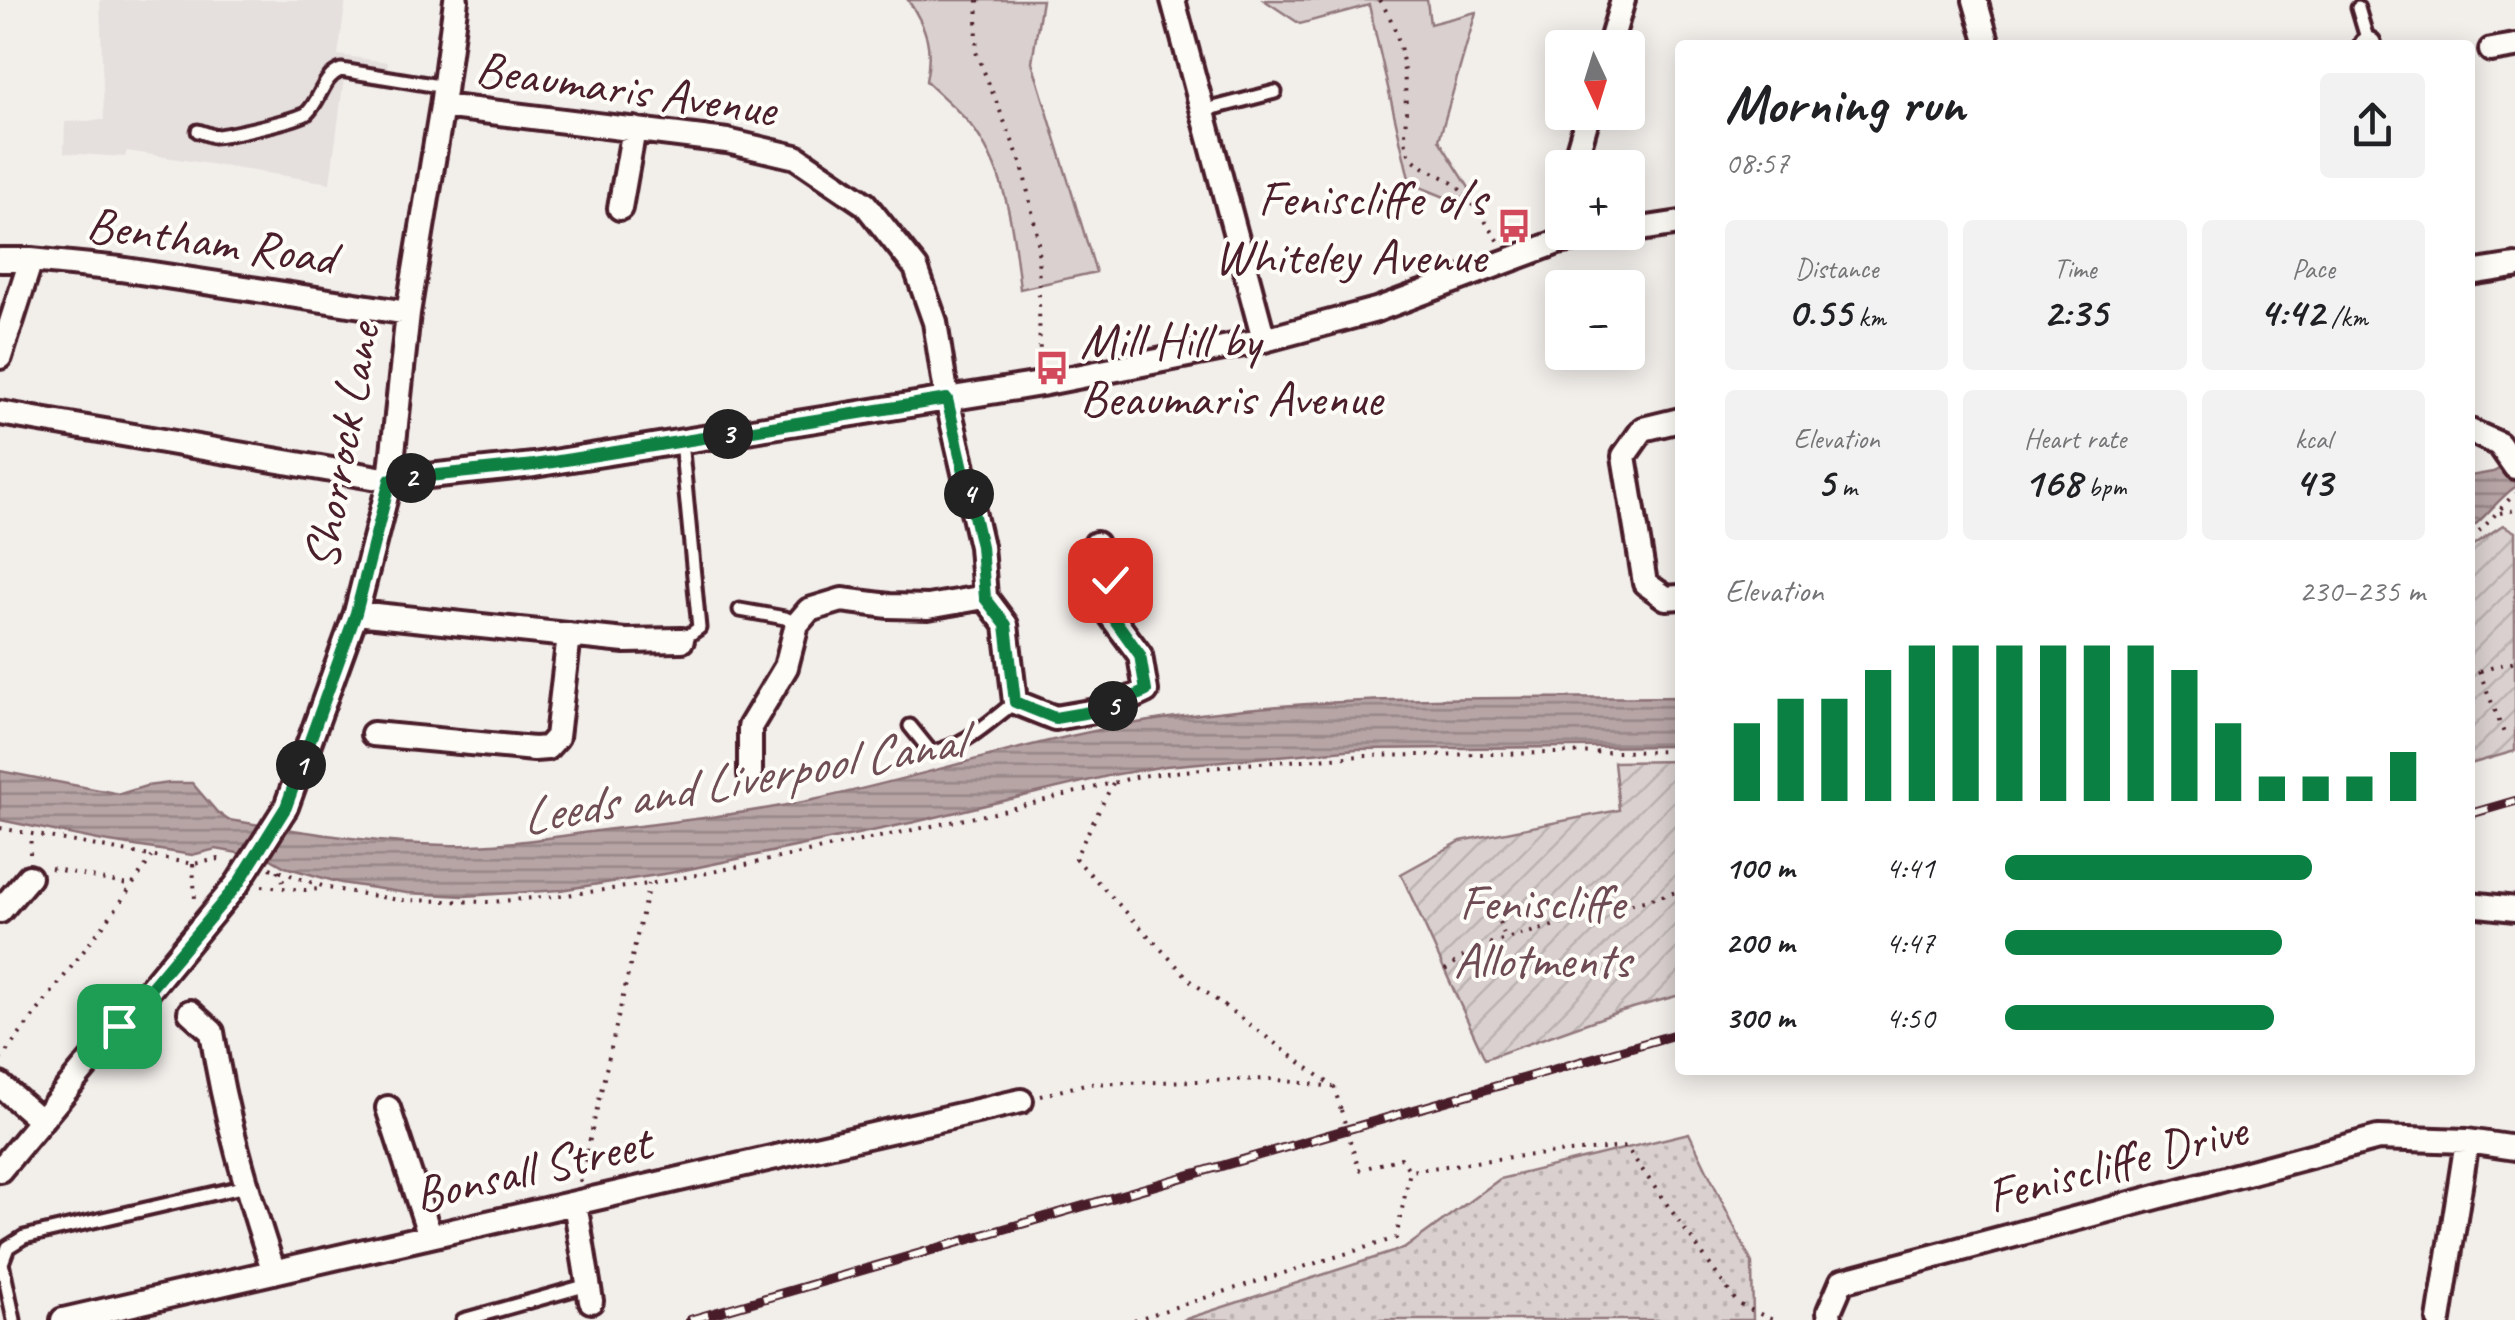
<!DOCTYPE html>
<meta charset="utf-8">
<style>
:root{--surface:#fff;--page:#f2f2f2;--text:#202124;--muted:#757577;--accent:#0b8043}
body{margin:0;font-family:Caveat,sans-serif;background:var(--page);color:var(--text);height:100vh;display:flex;flex-direction:column;font-size:38px;white-space:nowrap}
*{box-sizing:border-box;margin:0}
p{font-size:32px;color:var(--muted)}
.icon{flex:none;width:55px;height:55px;fill:none;stroke:currentColor;stroke-width:2;stroke-linecap:round;stroke-linejoin:round}
.map{position:relative;flex:1;overflow:hidden}
.panel{position:absolute;left:1675px;top:40px;width:800px;height:1035px;display:flex;flex-direction:column;background:var(--surface);border-radius:10px;box-shadow:0 5px 25px #0003}
.panel>*{flex:none}
.needle{width:65px;rotate:176deg}
.fabs{position:absolute;left:1545px;top:30px;display:grid;gap:20px}
.fabs a{display:grid;place-items:center;width:100px;height:100px;border-radius:10px;background:var(--surface);box-shadow:0 5px 25px #0003;font-size:50px}
.pin{position:absolute;display:grid;place-items:center;width:85px;height:85px;color:#fff;margin:-42px;border-radius:20px;box-shadow:0 5px 15px #0006}
.km{position:absolute;width:50px;height:50px;margin:-25px;border-radius:50%;background:#222;color:#fff;font-size:28px;line-height:50px;text-align:center}
.round{display:grid;place-items:center;flex:none;width:105px;height:105px;border-radius:10px;background:var(--page)}
.overview{display:flex;align-items:center;justify-content:space-between;height:170px;padding:0 50px}
h1{font-size:55px;font-weight:700;line-height:75px}
.stats{display:grid;grid-template-columns:repeat(3,1fr);gap:15px;height:170px;padding:10px 50px}
.stats div{display:grid;align-content:center;border-radius:10px;background:var(--page);text-align:center}
.stats b{font-size:42px;font-weight:700}
.stats small{font-size:28px;font-weight:400}
.stats p{font-size:28px}
.chart{height:280px;padding:20px 50px}
.chart p{display:flex;justify-content:space-between}
.chart svg{width:100%;height:180px;margin-top:10px;stroke:var(--accent);stroke-width:6}
ul{padding:0 50px;list-style:none;font-size:32px}
li{display:grid;grid-template-columns:160px 120px 1fr;align-items:center;height:75px}
li i{height:25px;border-radius:12px;background:var(--accent)}
.map>svg:first-child{display:block}
.built{fill:#e5dfdd}
.grass{fill:#d9d0cf;stroke:#92787d;stroke-width:2.5}
.park{fill:url(#park-dots);stroke:#92787d;stroke-width:2.5}
.garden{fill:url(#garden-furrows);stroke:#92787d;stroke-width:2.5}
.water{fill:url(#water-rules);stroke:#8b6f75;stroke-width:2.5}
.lines{fill:none;stroke-linecap:round;stroke-linejoin:round}
.lane-casing{stroke:#4a1f2b;stroke-width:19}
.street-casing{stroke:#4a1f2b;stroke-width:30}
.path{stroke:#4a1f2b;stroke-width:4;stroke-dasharray:2.5 8;stroke-linecap:butt}
.lane{stroke:#fdfcf7;stroke-width:11}
.street{stroke:#fdfcf7;stroke-width:22}
.rail-casing{stroke:#4a1f2b;stroke-width:10}
.rail{stroke:#fdfcf7;stroke-width:6;stroke-dasharray:19;stroke-linecap:butt}
.street-bridge-casing{stroke:#4a1f2b;stroke-width:30;stroke-linecap:butt}
.path-bridge{stroke:#4a1f2b;stroke-width:4;stroke-dasharray:2.5 8;stroke-linecap:butt}
.street-bridge{stroke:#fdfcf7;stroke-width:22}
.route-casing{stroke:#fff;stroke-width:20}
.route{stroke:#0b8043;stroke-width:12}
.labels{text-anchor:middle;stroke-width:8;stroke-linejoin:round;paint-order:stroke}
.street-label{font-size:50px;fill:#4a1f2b;stroke:#fdfcf7}
.poi-label{font-size:50px;fill:#4a1f2b;stroke:#fdfcf7;text-anchor:end}
.park-label{font-size:50px;fill:#6e4b54;stroke:#fdfcf7}
.water-label{font-size:52px;font-style:italic;fill:#704e56;stroke:#fdfcf7}
</style>
<div class="map">
<svg width="2515" height="1320" viewBox="0 0 2515 1320">
<defs>
<pattern id="park-dots" width="8" height="8" patternUnits="userSpaceOnUse" patternTransform="scale(2.5)"><rect width="8" height="8" fill="#d9d0cf"/><path d="M2 2h.1M6 6h.1" fill="none" stroke="#bcb2b2" stroke-width="1.8" stroke-linecap="round"/></pattern>
<pattern id="garden-furrows" width="10" height="10" patternUnits="userSpaceOnUse" patternTransform="scale(2.5)"><rect width="10" height="10" fill="#d9d0cf"/><path d="M-1 1l2-2M0 10L10 0M9 11l2-2" fill="none" stroke="#bcb2b2"/></pattern>
<pattern id="water-rules" width="6" height="5" patternUnits="userSpaceOnUse" patternTransform="scale(2.5)"><rect width="6" height="5" fill="#b7a5a6"/><path d="M0 2.5h6" fill="none" stroke="#978687"/></pattern>
</defs>
<rect width="100%" height="100%" fill="#f2efeb"/>
<filter id="ink" filterUnits="userSpaceOnUse"><feTurbulence type="fractalNoise" baseFrequency=".01" numOctaves="2"/><feDisplacementMap in="SourceGraphic" scale="20" xChannelSelector="R" yChannelSelector="G"/><feConvolveMatrix kernelMatrix="1 2 1 2 8 2 1 2 1" color-interpolation-filters="sRGB"/></filter>
<g filter="url(#ink)">
<path class="built" d="M100 0H346L338 55 388 62 384 84 344 78 330 183 127 151 125 157 64 153 65 122 104 120Z"/>
<path class="grass" d="M908 0H1042L1032 62 1096 272 1020 289C1014 235 1008 178 976 132 963 113 942 97 926 81 933 47 927 28 908 0Z
M1264 0H1427L1430 24 1476 12 1439 140 1471 191 1457 202 1410 183 1369 5 1300 24Z"/>
<path class="park" d="M1689 1133 1752 1263 1753 1320H1183L1405 1248 1500 1179Z"/>
<path class="garden" d="M2503 525 2515 532V751L2470 764V547Z
M1680 761V995L1618 1012 1485 1059 1401 874 1461 841 1619 810 1614 762Z"/>
<path class="water" d="M2515 461V487C2498 499 2487 516 2470 529V476L2493 472Z
M1680 697V746L1357 749 1166 766 1112 775 915 822 670 873 560 890 464 896 407 893 341 883 285 867 271 859 216 849 192 855 103 841 0 820V771L120 794 146 786 170 783H192L217 812 228 820C300 831 373 844 446 845 498 847 552 837 604 830 674 822 744 814 813 800 922 777 1028 741 1137 723 1316 693 1499 699 1680 697Z"/>
<g class="lines">
<g class="lane-casing">
<path id="lane" d="M2358 8 2369 45
M1202 111 1275 92
M198 131C199 131 212 136 213 136 223 137 300 119 307 113 321 100 322 77 341 70L445 87
M681 441 699 628 682 640
M740 610 785 618 797 624
M910 726 931 752C963 748 990 721 1015 702
M14 1320 2 1263 8 1247 24 1237 246 1186
M463 1320 588 1285"/>
</g>
<g class="street-casing">
<path id="street" d="M1173 0 1264 340
M1975 0 1988 45
M2366 45 2369 44
M1609 48 1623 0
M2491 50 2515 46
M442 106 727 141 796 157 865 204 916 268 935 322 947 399 981 546 985 597 1006 625 1015 702 1055 718 1107 709 1146 691 1140 655 1111 616 1110 580 1096 544
M1573 168 1589 112
M620 208 634 129
M1628 231 1680 223
M0 260H31L120 269 408 313
M2470 273 2515 266
M0 357 31 260
M0 413 390 480 534 465 1041 384 1264 340 1376 310 1558 242 1618 232
M1680 420 1643 429 1624 456 1645 583 1666 598 1680 597
M2470 431 2499 444 2515 467
M356 613 625 641 682 640
M373 734 534 749 547 748 557 737 569 635
M750 774V727L786 667 797 624 809 610 842 600 889 606 928 607 985 597
M286 807 356 613 390 480 408 313 442 106 456 0
M2470 904 2515 909
M0 911 29 877
M190 1012 212 1032C224 1113 248 1194 274 1272
M0 1085 40 1120
M388 1108 430 1236
M0 1170 237 884
M575 1203 591 1301
M63 1320 1021 1101
M1830 1320 1829 1311 1842 1281 2378 1138 2467 1141 2515 1148
M2439 1320 2467 1141"/>
</g>
<path class="path" d="M978 0 976 52 1022 165 1038 239 1040 364
M1379 0C1404 34 1405 72 1406 112 1406 124 1403 140 1408 151 1413 166 1439 173 1451 182 1472 198 1486 223 1500 243
M2500 513 2515 510
M2470 537 2482 529 2515 493
M2479 671 2504 733
M2470 674 2515 661
M1113 783 1075 858 1192 982 1334 1087 1341 1110
M0 828 193 864 219 859 226 860
M30 854 31 834
M193 864 195 899
M51 868 132 886
M270 868 328 888 399 900 491 902 566 895 649 884 712 872 994 813 1140 776 1246 764 1360 756 1680 751
M278 870 286 888
M262 886 305 890 322 889
M1499 922 1506 939
M1445 970 1477 947 1680 891
M0 1060 115 910 152 857
M1040 1096 1085 1084 1271 1079 1333 1087
M1359 1170 1401 1158 1410 1171 1511 1157 1626 1147 1738 1304 1773 1320
M580 1182 649 884
M1134 1320 1396 1238 1410 1171"/>
<use href="#lane" class="lane"/>
<use href="#street" class="street"/>
<g class="rail-casing">
<path id="rail" d="M2470 814 2515 801
M690 1320 1680 1033"/>
</g>
<use href="#rail" class="rail"/>
<g class="street-bridge-casing">
<path id="street-bridge" d="M237 884 286 807"/>
</g>
<path class="path-bridge" d="M1341 1110 1359 1170"/>
<use href="#street-bridge" class="street-bridge"/>
</g>
</g>
<g class="lines" filter="url(#ink)">
<g class="route-casing">
<path id="route" d="M119 1026 238 884 286 807 356 613 390 480 534 465 947 399 981 546 985 598 1006 625 1015 702 1055 718 1107 709 1146 691 1140 655 1112 616 1110 580"/>
</g>
<use href="#route" class="route"/>
</g>
<defs>
<g id="bus-bare" transform="scale(2.7)"><path d="M-5-6H5V4H4V6H2V4H-2V6H-4V4H-5ZM-3.5-4V0h7V-4ZM-3.5 1.2v1.5H-2V1.2ZM2 1.2v1.5H3.5V1.2Z" fill="#d1495b" stroke="#fdfcf7" stroke-width="2.5" paint-order="stroke"/></g>
</defs>
<g fill-rule="evenodd">
<use href="#bus-bare" x="1514" y="226"/>
<use href="#bus-bare" x="1052" y="368"/>
</g>
<g class="labels">
<g class="street-label">
<text transform="translate(626 87) rotate(8)" y="18">Beaumaris Avenue</text>
<text transform="translate(211 239) rotate(8)" y="18">Bentham Road</text>
<text transform="translate(340 446) rotate(-80)" y="18">Shorrock Lane</text>
<text transform="translate(2116 1161) rotate(-15)" y="18">Feniscliffe Drive</text>
<text transform="translate(532 1167) rotate(-13)" y="18">Bonsall Street</text>
</g>
<g class="poi-label">
<text x="1486" y="215">Feniscliffe o/s<tspan x="1486" dy="58">Whiteley Avenue</tspan></text>
<text x="1080" y="357" text-anchor="start">Mill Hill by<tspan x="1080" dy="58">Beaumaris Avenue</tspan></text>
</g>
<g class="park-label">
<text x="1542" y="919">Feniscliffe<tspan x="1542" dy="58">Allotments</tspan></text>
</g>
<g class="water-label">
<text transform="translate(741 778) rotate(-10)" y="18">Leeds and Liverpool Canal</text>
</g>
</g>
</svg>
<div class="fabs">
<a><svg class="needle" viewBox="-14 -14 28 28"><path d="M0-13l5 13h-10z" fill="#e53935"/><path d="M0 13l5-13h-10z" fill="#757577"/></svg></a>
<a>+</a>
<a>−</a>
</div>
<div class="pin" style="left:119px;top:1026px;background:#1e9e55"><svg class="icon" aria-label="arrive" viewBox="0 0 24 24"><path d="M6 21V4h12l-3 4 3 4H6"/></svg></div>
<div class="pin" style="left:1110px;top:580px;background:#d93025"><svg class="icon" aria-label="check" viewBox="0 0 24 24"><path d="M5 12l5 5 9-10"/></svg></div>
<b class="km" style="left:301px;top:765px">1</b>
<b class="km" style="left:411px;top:478px">2</b>
<b class="km" style="left:728px;top:434px">3</b>
<b class="km" style="left:969px;top:494px">4</b>
<b class="km" style="left:1113px;top:706px">5</b>
<section class="panel">
<div class="overview"><div><h1>Morning run</h1><p>08:57</p></div><a class="round"><svg class="icon" aria-label="share" viewBox="0 0 24 24"><path d="M12 15V3M7 8l5-5 5 5M5 13v7h14v-7"/></svg></a></div>
<div class="stats">
<div><p>Distance</p><b>0.55<small> km</small></b></div>
<div><p>Time</p><b>2:35</b></div>
<div><p>Pace</p><b>4:42<small> /km</small></b></div>
</div>
<div class="stats">
<div><p>Elevation</p><b>5<small> m</small></b></div>
<div><p>Heart rate</p><b>168<small> bpm</small></b></div>
<div><p>kcal</p><b>43</b></div>
</div>
<div class="chart"><p><span>Elevation</span>230–235 m</p>
<svg viewBox="0 0 160 44" preserveAspectRatio="none"><path d="M5 44V25M15 44V19M25 44V19M35 44V12M45 44V6M55 44V6M65 44V6M75 44V6M85 44V6M95 44V6M105 44V12M115 44V25M125 44V38M135 44V38M145 44V38M155 44V32"/></svg>
</div>
<ul>
<li><b>100 m</b>4:41<i style="width:73%"></i></li>
<li><b>200 m</b>4:47<i style="width:66%"></i></li>
<li><b>300 m</b>4:50<i style="width:64%"></i></li>
</ul>
</section>
</div>
